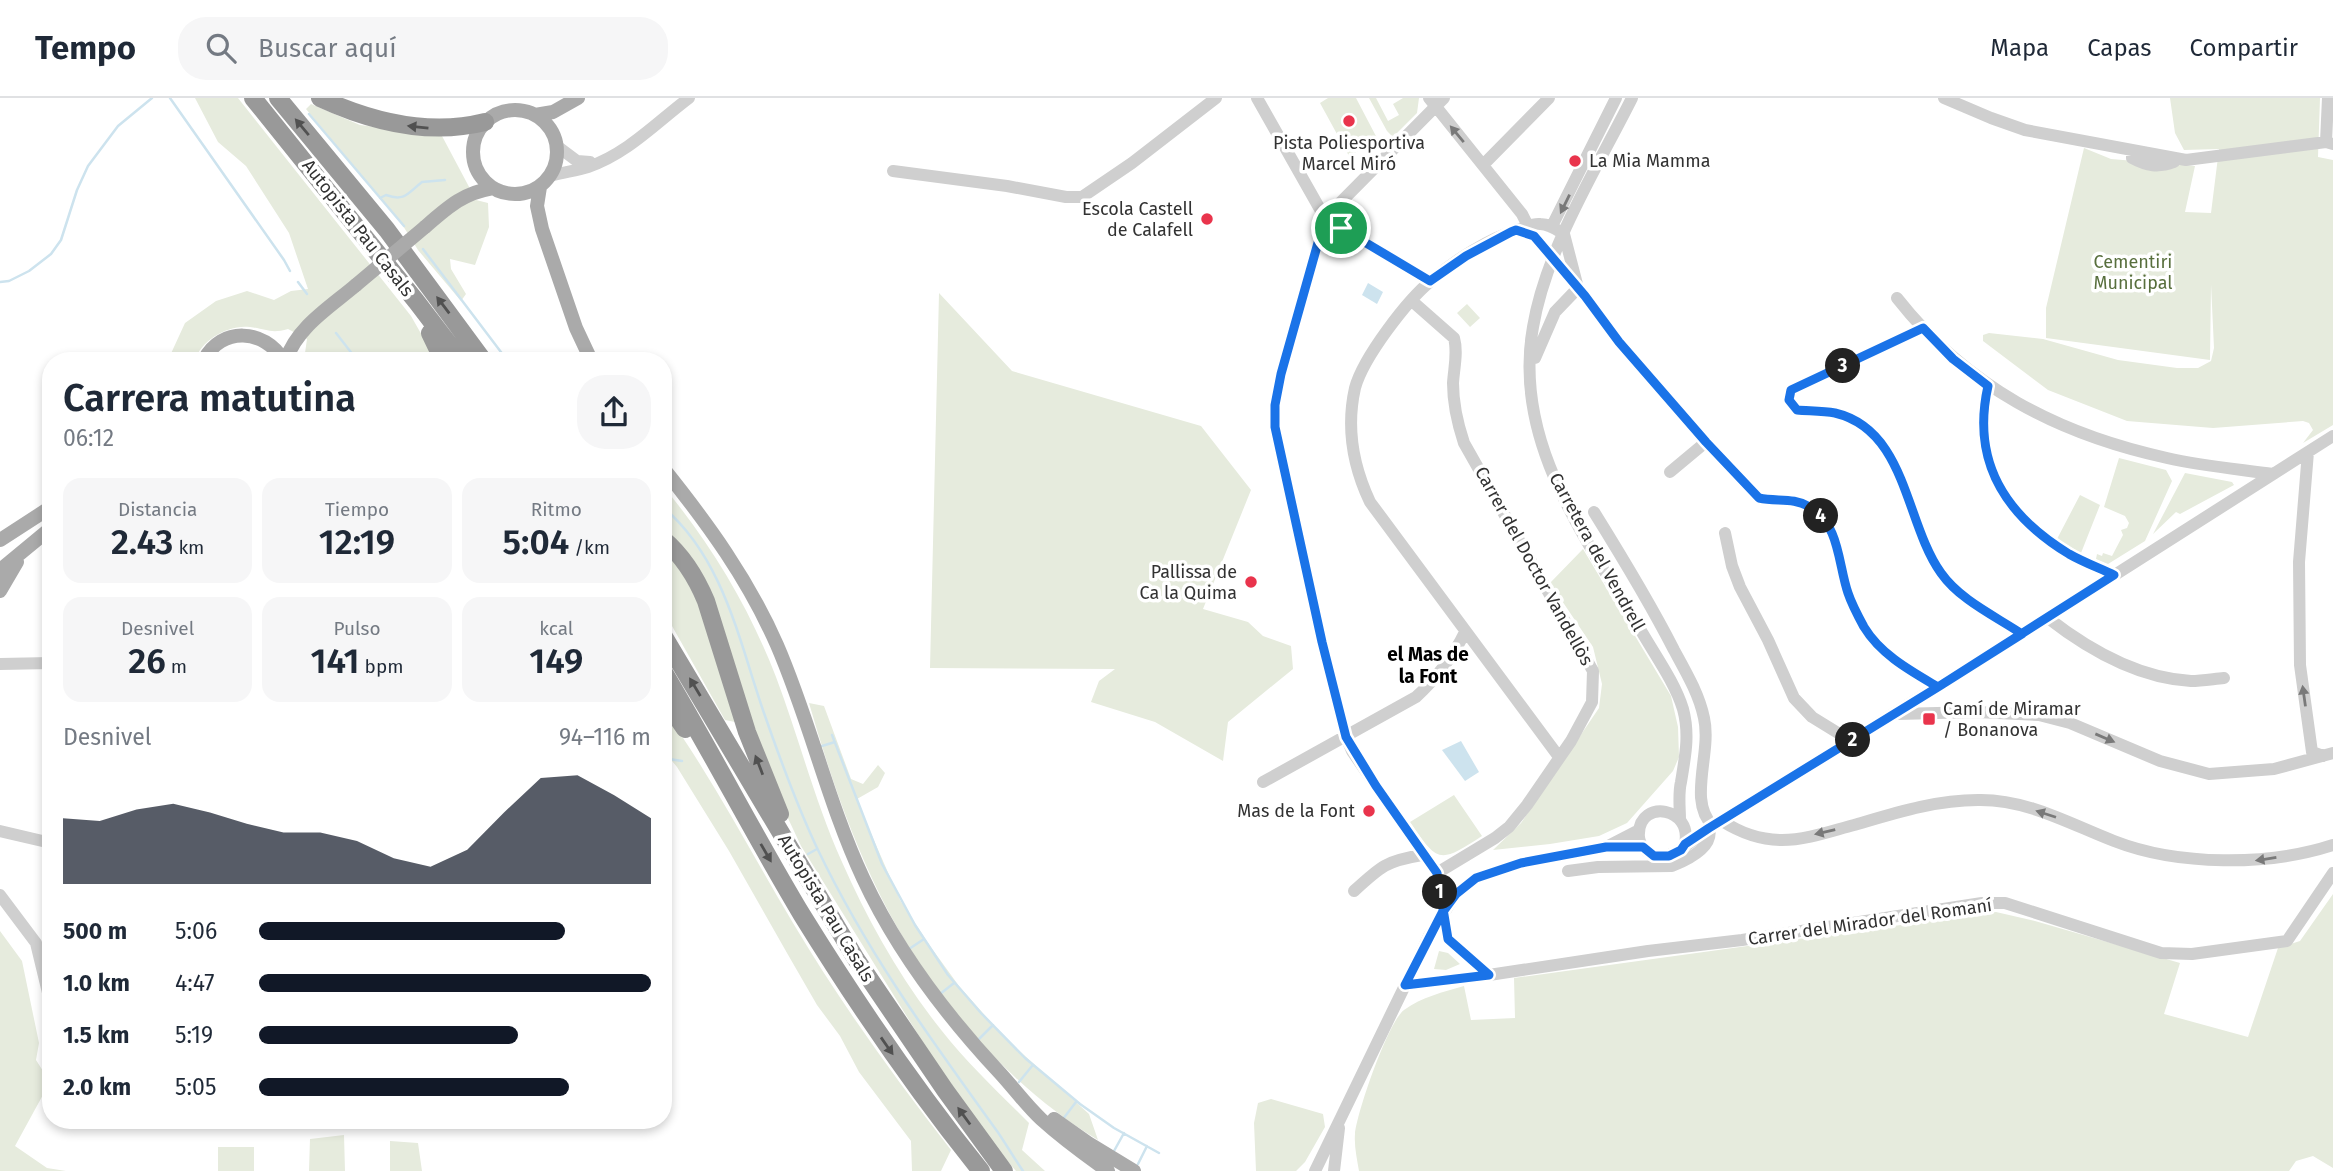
<!DOCTYPE html>
<html lang="es">
<meta charset="utf-8">
<style>
:root{--surface:#fff;--page:#f6f6f7;--text:#1f2937;--muted:#747a83;--line:#e0e1e3;--accent:#111827}
body{margin:0;font-family:"Fira Sans",sans-serif;background:var(--page);color:var(--text);height:100vh;display:flex;flex-direction:column;font-size:26px;white-space:nowrap}
*{box-sizing:border-box;margin:0}
p{font-size:23px;color:var(--muted)}
.icon{flex:none;width:38px;height:38px;fill:none;stroke:currentColor;stroke-width:2;stroke-linecap:round;stroke-linejoin:round}
.map{position:relative;flex:1;overflow:hidden}
.side{position:absolute;left:42px;top:254px;width:630px;height:777px;display:flex;flex-direction:column;background:var(--surface);border-radius:28px;box-shadow:0 4px 10px #0003}
.side>*{flex:none}
.pin{position:absolute;display:grid;place-items:center;width:60px;height:60px;color:#fff;margin:-30px;border:4px solid #fff;border-radius:50%;box-shadow:0 2px 7px #0007}
.km{position:absolute;width:35px;height:35px;margin:-18px;border-radius:50%;background:#222;color:#fff;font-size:19px;line-height:35px;text-align:center}
.round{display:grid;place-items:center;flex:none;width:74px;height:74px;border-radius:28px;background:var(--page)}
.summary{display:flex;align-items:center;justify-content:space-between;height:119px;padding:0 21px}
h1{font-size:38px;font-weight:600;line-height:52px}
.stats{display:grid;grid-template-columns:repeat(3,1fr);gap:10px;height:119px;padding:7px 21px}
.stats div{display:grid;align-content:center;border-radius:18px;background:var(--page);text-align:center}
.stats b{font-size:35px;font-weight:600}
.stats small{font-size:19px;font-weight:400}
.stats p{font-size:19px}
.chart{height:196px;padding:14px 21px}
.chart p{display:flex;justify-content:space-between}
.chart svg{width:100%;height:126px;margin-top:7px;fill:var(--accent);opacity:.7}
ul{padding:0 21px;list-style:none;font-size:23px}
li{display:grid;grid-template-columns:112px 84px 1fr;align-items:center;height:52px}
li i{height:18px;border-radius:9px;background:var(--accent)}
header{display:flex;align-items:center;gap:42px;box-sizing:border-box;height:98px;padding:0 35px;background:var(--surface);border-bottom:2px solid var(--line)}
header strong{font-size:33px}
nav{display:flex;gap:38px;margin-inline-start:auto;font-size:24px}
.search{width:490px;height:63px;background:var(--page);display:flex;align-items:center;gap:18px;box-sizing:border-box;padding:0 24px;border-radius:28px;color:var(--muted);font-size:26px}
.map>svg:first-child{display:block}
.green{fill:#e6ebdd}
.water{fill:#cde3ee}
.lines{fill:none;stroke-linecap:round;stroke-linejoin:round}
.stream{stroke:#cde3ee;stroke-width:2.5}
.minor{stroke:#cfcfcf;stroke-width:12}
.major{stroke:#aaa;stroke-width:14}
.highway{stroke:#999;stroke-width:18}
.major-bridge{stroke:#aaa;stroke-width:14}
.oneway{fill:#515151}
.oneway2{fill:#797979}
.route-casing{stroke:#fff;stroke-width:14}
.route{stroke:#1a73e8;stroke-width:9}
.poi-dot{fill:#e9344c;stroke:#fff;stroke-width:2.5}
.labels{text-anchor:middle;stroke-width:7;stroke-linejoin:round;paint-order:stroke}
.poi-label{font-size:18px;fill:#323232;stroke:#fff;text-anchor:end}
.street-label{font-size:18px;fill:#323232;stroke:#fff}
.park-label{font-size:18px;fill:#586f3d;stroke:#fff}
.neighbourhood-label{font-size:19px;font-weight:bold;fill:#000;stroke:#fff}
</style>
<header>
<strong>Tempo</strong>
<div class="search"><svg class="icon" aria-label="search" viewBox="0 0 24 24"><circle cx="10" cy="10" r="6"/><path d="M15 15l6 6"/></svg>Buscar aquí</div>
<nav><a>Mapa</a><a>Capas</a><a>Compartir</a></nav>
</header>
<div class="map">
<svg width="2333" height="1073" viewBox="0 0 2333 1073">
<rect width="100%" height="100%" fill="#fff"/>
<path class="green" d="M195 0H238L411 218 436 262H304L307 241 288 231C271 236 266 231 250 229 229 226 201 242 195 262H168L185 225 216 203 247 193 274 202 291 193 308 191 289 135 246 68 218 44Z
M1328 0H1356L1378 42 1349 58 1320 5Z
M1369 0H1376L1388 23 1399 17 1393 6 1403 0H1419L1417 15 1393 39 1387 33Z
M2170 0H2320L2318 59 2333 62V327L2303 345 2313 332 2309 325 2303 323 2213 330 2127 323 2048 292 1983 243V237L1989 235 2043 241 2118 262 2177 270H2198L2211 263 2214 250 2211 186 2210 262 2046 240V210L2084 50 2111 61 2195 68 2185 114 2211 115 2219 51 2184 52 2175 35Z
M311 6 360 27 442 38 476 102 488 105 489 129 475 167 450 161 451 171 466 196 461 203 418 152 400 123 306 11Z
M939 195 1012 273 1201 328 1251 392 1203 511 1248 524 1263 538 1291 548 1293 571 1228 624 1223 663 1155 624 1091 604 1099 583 1115 571 930 570Z
M1467 206 1480 220 1470 229 1457 215Z
M2119 360 2166 372 2172 383 2145 443 2108 466 2096 461 2097 456 2102 458 2103 455 2112 458 2123 437 2121 432 2127 430 2129 425 2125 418 2104 409Z
M2185 375 2232 384 2234 387 2180 416 2176 414 2153 436Z
M663 388C711 446 749 509 776 579 799 640 815 704 842 764 868 823 901 882 942 933 968 966 999 995 1029 1025L1022 1052 1045 1073H1016L991 1044 937 967 801 748 786 716 750 627 725 622 663 512Z
M2080 397 2100 407 2081 455 2057 441Z
M1583 451 1671 598 1678 629 1679 659 1673 673 1627 725 1599 738 1550 746 1493 752 1521 725 1599 610 1602 586 1593 549 1550 485Z
M809 605 824 608 851 681 863 686 878 667 885 675 878 689 857 701 859 708 900 802 930 848 959 888 1004 939 1089 1016 1098 1042C1006 987 929 895 881 799 850 737 828 671 809 605Z
M663 611C712 679 750 753 793 825 840 904 894 979 951 1052L941 1073H912L911 1043 859 974 840 938 817 907 787 855 729 753 677 669 663 652Z
M1454 697 1482 738C1439 766 1438 765 1410 724Z
M2333 796V1070L2313 1058 2296 1063 2289 1073H1359C1357 1061 1354 1048 1355 1036 1357 1014 1388 924 1404 912 1422 899 1443 894 1464 888L1471 922 1515 920 1514 880 1996 814 2035 823 2180 865 2164 916 2248 939 2278 850 2300 843Z
M0 833 22 863 39 945 36 962 50 984 15 1048 47 1070 66 1073H0Z
M1439 853 1448 855 1460 866 1446 872 1434 871Z
M1271 1001 1323 1016 1325 1029 1305 1064 1296 1073H1256L1254 1025 1258 1005Z
M344 1037 345 1073H309L310 1041Z
M390 1043 418 1045 422 1073H390Z
M218 1049H254V1073H218Z"/>
<path class="water" d="M1368 185 1383 194 1377 206 1362 197Z
M1461 643 1479 674 1465 683 1442 652Z"/>
<g class="lines">
<path class="stream" d="M170 0 284 162 290 173
M309 16 404 128
M380 100 386 97C405 104 408 95 422 84L445 82
M423 151 507 262
M0 184 9 183 29 173 51 156 61 142 77 92 88 68 118 28 152 0
M298 184 307 196
M336 235 357 262
M663 409C724 461 739 543 764 615 780 661 797 708 818 752 868 856 930 940 997 1033 1006 1046 1014 1060 1023 1073
M832 637 882 766 915 827 948 877 981 915 1025 960 1080 1006 1114 1030 1159 1055
M822 648 835 644
M663 660 682 663
M808 756 817 751
M909 851 924 841
M940 896 954 885
M978 942 993 927
M1019 984 1032 968
M1063 1021 1076 1004
M1114 1053 1124 1035
M1138 1066 1147 1048"/>
<path class="minor" d="M1257 0 1325 120 1430 183
M1429 0 1522 116 1528 128
M1444 0 1325 120 1281 276 1275 308V329L1322 544 1346 639 1352 653 1376 688 1437 775 1448 841 1489 877
M1632 0C1597 70 1546 151 1533 229 1512 345 1587 441 1643 536 1657 560 1675 585 1683 611 1690 637 1685 659 1681 684 1678 696 1680 710 1680 722
M1944 0 1991 20 2025 32 2186 62 2326 44 2333 46
M2326 44 2328 0
M557 48 577 63 590 64
M2132 53V60C2147 68 2158 70 2174 64L2175 60
M1483 67 1549 0
M893 73 1007 88 1066 99H1082L1132 65 1216 0
M550 78C563 74 576 73 588 69 627 56 657 24 689 0
M1552 128 1616 0
M1516 132 1534 138 1585 198 1619 244 1706 344 1759 400C1777 404 1793 399 1810 409 1840 427 1838 466 1848 495 1852 507 1858 518 1864 529 1881 557 1911 573 1938 589
M1897 200C1967 289 2057 336 2167 360 2202 368 2237 371 2273 376
M1412 203 1454 240C1458 254 1454 270 1453 285 1453 307 1457 324 1464 345L1593 573 1592 604 1571 643 1527 707 1509 729 1495 740 1437 775
M1923 230 1791 292 1789 302 1797 312C1809 313 1823 312 1834 315 1907 332 1905 425 1941 475 1960 502 1995 518 2022 536
M1535 260 1555 214 1578 190
M1988 288C1971 364 2005 417 2069 456 2083 464 2099 470 2114 477
M2308 354 2299 464 2300 567 2312 654 2323 658
M1670 374 1706 344
M1594 414C1622 459 1650 505 1674 552 1686 574 1699 596 1704 620 1712 655 1687 703 1713 728
M1725 435 1732 468 1740 489 1768 542 1794 600 1812 619 1851 643
M2048 520C2089 552 2138 580 2191 583 2202 583 2213 581 2224 580
M0 566 51 565
M1897 616 1977 614 2039 617 2070 625 2160 663 2209 676 2274 671 2333 655
M1559 659 1370 404C1353 368 1346 330 1355 290 1363 260 1407 202 1432 182 1456 161 1489 141 1519 131 1526 129 1533 125 1540 126 1549 126 1556 131 1564 136L1578 190
M1263 684 1416 599C1435 582 1454 557 1465 534
M1722 723C1741 735 1759 742 1782 742 1806 742 1831 733 1854 727 1895 715 1935 702 1978 702 2027 701 2070 726 2114 743 2178 768 2269 768 2333 747
M0 733 51 745
M1685 746C1693 709 1640 701 1639 735 1638 742 1642 750 1648 754 1668 769 1693 741 1709 730L2030 531 2333 338
M1608 748 1639 732
M1568 773 1598 769 1672 768C1687 762 1714 749 1709 730
M1354 793C1381 768 1386 763 1422 757
M0 797 36 845 51 907
M1405 887 1489 877 1648 853 1742 842 1982 805H2005L2161 855 2192 856 2287 843 2333 775
M1315 1073 1429 838 1456 796 1476 780 1521 765 1606 749H1643
M1334 1073 1339 1030"/>
<path class="major" d="M473 54a42 42 0 1 1 84 0a42 42 0 1 1-84 0Z
M535 17 553 14 578 0
M540 89 537 108 542 131 576 230 591 262
M425 129C448 109 463 95 493 90
M204 262C221 228 265 231 283 262
M286 262C297 229 330 209 356 187
M663 370C708 426 748 481 777 547 810 623 828 705 863 780 897 853 944 915 999 974 1013 989 1026 1007 1041 1021 1062 1040 1085 1057 1108 1073
M0 442 51 409
M0 472 51 430
M0 493 17 464
M1054 1021 1088 1045 1134 1073"/>
<path class="highway" d="M253 0 416 203 461 262
M278 0 387 132 483 262
M320 0C372 24 429 38 485 24
M430 235 443 262
M663 441C683 458 696 479 706 503L747 634 780 716
M663 537 856 861 945 992 1004 1073
M663 573C711 653 754 737 802 817 857 906 915 991 981 1073
M663 599 685 631"/>
<path class="major-bridge" d="M356 187 425 129"/>
</g>
<defs><path id="oneway-solid" d="M-6-.8H1V-3.2L6.5 0L1 3.2V.8H-6Z" transform="scale(1.75)"/></defs>
<g class="oneway">
<use href="#oneway-solid" transform="translate(302 29) rotate(-130)"/>
<use href="#oneway-solid" transform="translate(418 29) rotate(-174)"/>
<use href="#oneway-solid" transform="translate(443 207) rotate(-127)"/>
<use href="#oneway-solid" transform="translate(695 589) rotate(-121)"/>
<use href="#oneway-solid" transform="translate(759 667) rotate(-111)"/>
<use href="#oneway-solid" transform="translate(766 755) rotate(60)"/>
<use href="#oneway-solid" transform="translate(887 948) rotate(55)"/>
<use href="#oneway-solid" transform="translate(964 1018) rotate(-126)"/>
</g>
<g class="oneway2">
<use href="#oneway-solid" transform="translate(1457 36) rotate(-130)"/>
<use href="#oneway-solid" transform="translate(1565 106) rotate(116)"/>
<use href="#oneway-solid" transform="translate(2304 598) rotate(-98)"/>
<use href="#oneway-solid" transform="translate(2105 640) rotate(23)"/>
<use href="#oneway-solid" transform="translate(2046 716) rotate(-162)"/>
<use href="#oneway-solid" transform="translate(1825 734) rotate(167)"/>
<use href="#oneway-solid" transform="translate(2266 761) rotate(171)"/>
</g>
<g class="lines">
<g class="route-casing">
<path id="route" d="M1341 130 1325 120 1281 276 1275 307V329L1322 544 1346 639 1376 688 1437 775 1448 841 1489 877 1405 887 1442 815 1456 796 1476 780 1521 765 1606 749H1643L1654 758H1669L1681 752 1685 746 1709 730 1938 589 2114 477C2099 470 2083 464 2069 456 2005 417 1971 364 1988 288L1953 261 1923 230 1791 292 1789 302 1797 312C1809 313 1823 313 1835 315 1907 332 1905 425 1941 475 1960 502 1995 518 2022 536L1938 589C1911 573 1881 557 1864 529 1858 518 1852 507 1848 495 1838 466 1840 427 1810 409 1793 399 1777 404 1759 400L1706 344 1619 244 1585 198 1534 138 1516 132 1511 134 1466 158 1430 183 1341 130"/>
</g>
<use href="#route" class="route"/>
</g>
<g class="poi-dot">
<circle cx="1349" cy="23" r="7"/>
<circle cx="1575" cy="63" r="7"/>
<circle cx="1207" cy="121" r="7"/>
<circle cx="1251" cy="484" r="7"/>
<rect x="1922" y="614" width="14" height="14" rx="3.5"/>
<circle cx="1369" cy="713" r="7"/>
</g>
<g class="labels">
<g class="poi-label">
<text x="1349" y="51" text-anchor="middle">Pista Poliesportiva<tspan x="1349" dy="21">Marcel Miró</tspan></text>
<text x="1589" y="69" text-anchor="start">La Mia Mamma</text>
<text x="1193" y="117">Escola Castell<tspan x="1193" dy="21">de Calafell</tspan></text>
<text x="1237" y="480">Pallissa de<tspan x="1237" dy="21">Ca la Quima</tspan></text>
<text x="1943" y="617" text-anchor="start">Camí de Miramar<tspan x="1943" dy="21">/ Bonanova</tspan></text>
<text x="1355" y="719">Mas de la Font</text>
</g>
<g class="street-label">
<text transform="translate(358 130) rotate(52)" y="6">Autopista Pau Casals</text>
<text transform="translate(1597 454) rotate(61)" y="6">Carretera del Vendrell</text>
<text transform="translate(1534 468) rotate(61)" y="6">Carrer del Doctor Vandellòs</text>
<text transform="translate(826 810) rotate(59)" y="6">Autopista Pau Casals</text>
<text transform="translate(1870 824) rotate(-8)" y="6">Carrer del Mirador del Romaní</text>
</g>
<g class="park-label">
<text x="2133" y="170">Cementiri<tspan x="2133" dy="21">Municipal</tspan></text>
</g>
<g class="neighbourhood-label">
<text x="1428" y="563">el Mas de<tspan x="1428" dy="22">la Font</tspan></text>
</g>
</g>
</svg>
<div class="pin" style="left:1341px;top:130px;background:#1e9e55"><svg class="icon" aria-label="arrive" viewBox="0 0 24 24"><path d="M6 21V4h12l-3 4 3 4H6"/></svg></div>
<b class="km" style="left:1440px;top:794px">1</b>
<b class="km" style="left:1853px;top:642px">2</b>
<b class="km" style="left:1843px;top:268px">3</b>
<b class="km" style="left:1821px;top:418px">4</b>
<section class="side">
<div class="summary"><div><h1>Carrera matutina</h1><p>06:12</p></div><a class="round"><svg class="icon" aria-label="share" viewBox="0 0 24 24"><path d="M12 15V3M7 8l5-5 5 5M5 13v7h14v-7"/></svg></a></div>
<div class="stats">
<div><p>Distancia</p><b>2.43<small> km</small></b></div>
<div><p>Tiempo</p><b>12:19</b></div>
<div><p>Ritmo</p><b>5:04<small> /km</small></b></div>
</div>
<div class="stats">
<div><p>Desnivel</p><b>26<small> m</small></b></div>
<div><p>Pulso</p><b>141<small> bpm</small></b></div>
<div><p>kcal</p><b>149</b></div>
</div>
<div class="chart"><p><span>Desnivel</span>94–116 m</p>
<svg viewBox="0 0 160 44" preserveAspectRatio="none"><path d="M0 44V21L10 22L20 18L30 16L40 19L50 23L60 26L70 26L80 29L90 35L100 38L110 32L120 19L130 7L140 6L150 13L160 21V44z"/></svg>
</div>
<ul>
<li><b>500 m</b>5:06<i style="width:78%"></i></li>
<li><b>1.0 km</b>4:47<i style="width:100%"></i></li>
<li><b>1.5 km</b>5:19<i style="width:66%"></i></li>
<li><b>2.0 km</b>5:05<i style="width:79%"></i></li>
</ul>
</section>
</div>
